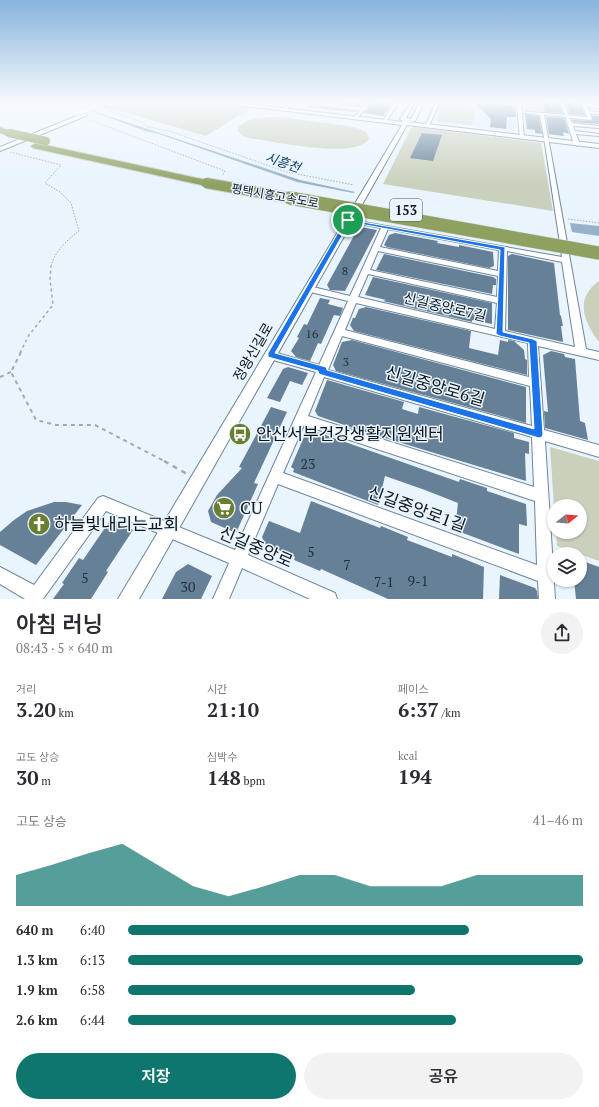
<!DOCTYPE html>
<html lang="ko">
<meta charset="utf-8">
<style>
:root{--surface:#fff;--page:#f2f2f3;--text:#2b2b33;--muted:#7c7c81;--accent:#0f766e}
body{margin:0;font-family:"PT Serif","Noto Sans KR",serif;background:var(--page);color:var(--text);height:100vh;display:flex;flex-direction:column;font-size:15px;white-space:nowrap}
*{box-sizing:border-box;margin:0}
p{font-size:13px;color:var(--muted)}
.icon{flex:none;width:22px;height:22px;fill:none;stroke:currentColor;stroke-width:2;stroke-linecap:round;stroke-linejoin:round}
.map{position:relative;height:599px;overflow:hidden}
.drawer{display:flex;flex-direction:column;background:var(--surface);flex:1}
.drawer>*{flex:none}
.needle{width:26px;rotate:73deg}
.controls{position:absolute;left:547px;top:499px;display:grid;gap:8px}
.controls a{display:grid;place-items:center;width:40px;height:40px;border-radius:50%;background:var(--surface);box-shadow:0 1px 3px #0004;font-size:20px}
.pin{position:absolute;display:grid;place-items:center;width:34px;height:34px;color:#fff;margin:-17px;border:2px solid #fff;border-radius:50%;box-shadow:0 1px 4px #0007}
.round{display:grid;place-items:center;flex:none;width:42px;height:42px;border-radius:21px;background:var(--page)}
.head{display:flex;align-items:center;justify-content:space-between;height:68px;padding:0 16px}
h1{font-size:22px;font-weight:600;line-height:30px}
.figures{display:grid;grid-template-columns:repeat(3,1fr);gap:6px;height:68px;padding:4px 16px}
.figures div{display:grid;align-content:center}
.figures b{font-size:20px;font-weight:600}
.figures small{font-size:11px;font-weight:400}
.figures p{font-size:11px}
.chart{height:112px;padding:8px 16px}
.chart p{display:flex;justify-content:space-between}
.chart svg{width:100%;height:72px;margin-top:4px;fill:var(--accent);opacity:.7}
.cta{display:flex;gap:8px;margin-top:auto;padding:8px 16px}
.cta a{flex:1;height:46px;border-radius:24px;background:var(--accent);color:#fff;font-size:16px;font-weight:600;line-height:46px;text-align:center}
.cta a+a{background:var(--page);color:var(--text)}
ul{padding:0 16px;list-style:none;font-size:13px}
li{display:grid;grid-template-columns:64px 48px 1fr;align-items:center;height:30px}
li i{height:10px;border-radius:5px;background:var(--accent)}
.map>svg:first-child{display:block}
.built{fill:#d7ebfc}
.green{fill:#c9d0bb}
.water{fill:#96b1c9}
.building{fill:#668197}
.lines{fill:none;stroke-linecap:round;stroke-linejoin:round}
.pedestrian-casing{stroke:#6e869b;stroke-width:2}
.minor-casing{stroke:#6e869b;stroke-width:2}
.tertiary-casing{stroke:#6e869b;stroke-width:2}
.motorway-casing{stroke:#ced0d1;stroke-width:2}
.path-far3{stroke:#a1abb3;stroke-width:1;stroke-dasharray:1.5 1.5;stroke-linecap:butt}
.path-far2{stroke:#a1abb3;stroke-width:1.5;stroke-dasharray:3 3;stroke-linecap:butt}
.path-far1{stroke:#a1abb3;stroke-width:2;stroke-dasharray:4 4;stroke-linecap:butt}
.path{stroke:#a1abb3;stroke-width:2.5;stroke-dasharray:5 5;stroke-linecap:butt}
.pedestrian{fill:#fff;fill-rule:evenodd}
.minor{fill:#fff;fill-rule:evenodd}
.tertiary{fill:#fff;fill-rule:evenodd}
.motorway{fill:#8da161;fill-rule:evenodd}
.tertiary-bridge-casing{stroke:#6e869b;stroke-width:6;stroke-linecap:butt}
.motorway-bridge-far2-casing{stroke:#ced0d1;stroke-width:9;stroke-linecap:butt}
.motorway-bridge-far1-casing{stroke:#ced0d1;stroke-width:12;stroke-linecap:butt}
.motorway-bridge-casing{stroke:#ced0d1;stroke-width:14;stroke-linecap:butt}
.tertiary-bridge{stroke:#fff;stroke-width:5.5}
.motorway-bridge-far2{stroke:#8da161;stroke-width:8}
.motorway-bridge-far1{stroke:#8da161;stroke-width:10}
.motorway-bridge{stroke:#8da161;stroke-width:13}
.route{fill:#1a73e8;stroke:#fff;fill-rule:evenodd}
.labels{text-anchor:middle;stroke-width:3;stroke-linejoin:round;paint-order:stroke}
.far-street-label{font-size:12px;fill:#0a141b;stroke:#eaf4fd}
.number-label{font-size:12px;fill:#212f3a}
.far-water-label{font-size:13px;font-style:italic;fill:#134263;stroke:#eaf4fd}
.shield{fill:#eaf4fd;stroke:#4d575f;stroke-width:1}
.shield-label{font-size:13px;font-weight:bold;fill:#0a141b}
.street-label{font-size:14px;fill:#0a141b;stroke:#eaf4fd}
.near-number-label{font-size:14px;fill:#212f3a}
.near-street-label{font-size:17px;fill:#0a141b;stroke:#eaf4fd}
.near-poi-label{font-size:17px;fill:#0a141b;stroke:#eaf4fd;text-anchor:start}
</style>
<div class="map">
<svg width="599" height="599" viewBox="0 0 599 599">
<rect width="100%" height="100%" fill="#eaf4fd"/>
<path class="built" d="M442 102H478L516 106 517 131 433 122Z"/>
<path class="green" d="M124 102H205L253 107 206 136 110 108Z
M524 102 558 104 560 110 547 113 527 111 525 110Z
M442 105 471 108 475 111 472 125 436 121Z
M280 117 355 127 366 132 369 139C356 160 272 141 249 138L243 136 237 130C244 117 267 117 280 117Z
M414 127 541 143 553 211 383 184 411 128Z
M599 281V342C584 322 574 299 599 281Z
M550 447 599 461V561L557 546 556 532H580V506H554Z"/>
<path class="water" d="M67 102 300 180 355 192 353 193 297 182 159 134 145 131Z
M570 223 599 226V236L572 232Z"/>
<path class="building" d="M323 102H366L362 106Z
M373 102H393L383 116 364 113Z
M473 102 515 107 516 117H507L506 129 490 127 491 119Z
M543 102H559L563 113 545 112Z
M565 102H580L585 115 570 114Z
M308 105 358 111 354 112 308 107Z
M525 114 539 116 542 134 535 133V130L527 129Z
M592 116H599V124L573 122 572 120 591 121 593 120Z
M546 117 564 118 569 134 563 132 564 136 549 134Z
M422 133 442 135 433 161 410 158Z
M361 227 377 230 345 291 330 290 327 285 355 234 348 232 350 229Z
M395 233 438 241 437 243 459 247V245L493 252 494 266 489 268 387 247 384 245 389 235Z
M384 254 493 277 496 279V285H493L492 294 376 270Z
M512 254 554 263 560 315 561 316 563 326H561L563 342 508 330V256Z
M373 277 492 303V324L472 320V322L383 301 386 300 365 295Z
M320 298 330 300 328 304 343 308 340 316 334 315 321 344 318 343 310 361 296 357 291 351 299 338 297 337 304 324 307 325Z
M366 307 471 331 469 348 498 355 500 340 508 342V340L514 341 524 350 525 359 527 360V375L354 331 350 325 353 318H355L359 309Z
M352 340 526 387V423L336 371 333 365 342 342Z
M551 351 564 354 565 357 575 359 580 421 585 423 588 440 545 428 544 411 548 412 543 355Z
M288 367 308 373 302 385 290 381 280 402 267 398 283 369Z
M327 380 404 402 402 409 418 414 419 407 514 433V438L529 442V454L525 453 526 481 362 431 318 416 315 411Z
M271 407 287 412 254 483 258 484 236 533 211 522 208 511 217 495 242 468 239 467Z
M311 430 459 482 460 479 487 488V491L526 504 527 526 519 524V554L455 530 458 503 425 490 385 476 378 505 293 472 294 469 291 467 306 432Z
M311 501 380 528 381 526 408 537 407 540 452 557V554L484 567 483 599H388L321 569 320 571 294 560 295 557 265 544 262 537 269 521 300 533Z
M54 502H66L82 505 36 565 0 545V532L14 520 27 511Z
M111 519 133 530 106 571 108 572 91 599H53L64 584 62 583 79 558 83 560Z
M580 560 599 567V599H576L574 580H580Z
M188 564 212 576 201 599H162L176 572Z
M500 575 535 588 537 591 538 599H499Z"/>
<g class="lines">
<g class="pedestrian-casing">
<path id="pedestrian" d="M560 102H563L569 116 567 117 544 115 548 137 546 138 544 137 540 115 518 112 520 111 565 115Z"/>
</g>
<g class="minor-casing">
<path id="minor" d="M253 102H258L249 106V104Z
M271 102H276L267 108H265V106Z
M292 102H296L285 110H283V108Z
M299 102H311L363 108 368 102H372L356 119 354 118 361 110Z
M395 102H399L386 122H382Z
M436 102H440L429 126 425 127Z
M483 102 517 104V102H521L524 139 520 138 517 106Z
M581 102 599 106V108L587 107 589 111 599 112V114H590L592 119 590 120 570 118 572 123 599 126V128L573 126 575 131 599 134V136L576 134 580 144 577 146 574 144 565 116 567 115 587 117Z
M546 136 548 137 586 349 599 352V360L538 346 544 430 599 445V457L545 441 555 599H539L538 581 278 484 248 555 335 593 337 599H310L242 568 229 599H213L229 563 106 511 43 599H25L0 584V567L34 585 98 498 103 496 235 550 316 372 266 358 265 355 266 352 270 351 319 365 348 301 306 291 305 289 309 286 350 296 381 228 346 221V219L562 257 544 137ZM388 229 499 250 498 271 380 247ZM378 251 498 276 497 297 370 270ZM507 251 562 262 575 347 505 331ZM368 274 497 303 495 329 358 297ZM356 303 528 343 529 377 345 330ZM342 336 530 386 532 426 328 370ZM324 377 532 437 534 487 308 416ZM304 425 535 501 537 565 283 473Z"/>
</g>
<g class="tertiary-casing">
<path id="tertiary" d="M113 102H119L109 107 104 106Z
M218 102H231L404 122 400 119 411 102H415L406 118 411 119 420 102H424L415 121 409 122 599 144V148L407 125 139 599H118L402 125 220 103Z
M84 113 87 115 86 116 0 151V147Z"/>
</g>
<g class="motorway-casing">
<path id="motorway" d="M0 127 13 133 9 136 0 133Z
M36 143 206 180 211 183 206 186 33 148 31 146Z"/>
</g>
<path class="path-far3" d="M177 102 217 106
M111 111 142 122 148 127 169 131 287 172 354 185
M161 113 151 112 146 108 150 105 162 102
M232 117 238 111
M90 120 225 171 222 176
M10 152 61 165 45 183 60 192 71 203 79 231C67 240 54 252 51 267
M568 219 599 223"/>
<path class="path-far2" d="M20 353 29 335 53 305 50 279 51 266"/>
<path class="path-far1" d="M21 352 11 372 36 420 56 425H95L166 462
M0 377 11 372"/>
<path class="path" d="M164 461 187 474"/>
<use href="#pedestrian" class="pedestrian"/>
<use href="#minor" class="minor"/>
<use href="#tertiary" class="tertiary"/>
<use href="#motorway" class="motorway"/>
<g class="tertiary-bridge-casing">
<path id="tertiary-bridge" d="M77 113 101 104"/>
</g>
<g class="motorway-bridge-far2-casing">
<path id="motorway-bridge-far2" d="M9 133 46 141"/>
</g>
<g class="motorway-bridge-far1-casing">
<path id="motorway-bridge-far1" d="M206 183 296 199"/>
</g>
<g class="motorway-bridge-casing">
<path id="motorway-bridge" d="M290 198 599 253"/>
</g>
<use href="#tertiary-bridge" class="tertiary-bridge"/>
<use href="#motorway-bridge-far2" class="motorway-bridge-far2"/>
<use href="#motorway-bridge-far1" class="motorway-bridge-far1"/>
<use href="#motorway-bridge" class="motorway-bridge"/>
</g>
<linearGradient id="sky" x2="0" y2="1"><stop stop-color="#87b3dc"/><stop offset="0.55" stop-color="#f6fafe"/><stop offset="1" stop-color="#f6fafe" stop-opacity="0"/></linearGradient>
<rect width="599" height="186" fill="url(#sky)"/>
<path class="route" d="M346 219 505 247 503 332 533 339 537 341 543 434 542 437 539 438 322 375 319 374 318 371 268 357V353ZM350 222 500 250 496 334 500 336 529 343 534 429 327 370 326 367 275 353Z"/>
<defs>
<g id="bus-disc" transform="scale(1.15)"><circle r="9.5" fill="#697e30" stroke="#eaf4fd"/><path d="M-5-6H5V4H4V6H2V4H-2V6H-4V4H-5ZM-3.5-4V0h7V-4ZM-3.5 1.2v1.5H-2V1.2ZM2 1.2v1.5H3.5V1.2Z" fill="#fff"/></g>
<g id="supermarket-disc" transform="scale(1.15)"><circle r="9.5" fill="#697e30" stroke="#eaf4fd"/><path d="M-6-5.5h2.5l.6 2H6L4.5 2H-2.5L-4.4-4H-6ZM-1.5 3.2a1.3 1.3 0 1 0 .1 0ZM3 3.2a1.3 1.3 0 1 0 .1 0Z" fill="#fff"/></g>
<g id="church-disc" transform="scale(1.15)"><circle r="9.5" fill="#697e30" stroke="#eaf4fd"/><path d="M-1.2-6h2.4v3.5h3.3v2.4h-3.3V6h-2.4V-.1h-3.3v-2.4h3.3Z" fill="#fff"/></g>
</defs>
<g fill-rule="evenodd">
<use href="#bus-disc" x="240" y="434"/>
<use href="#supermarket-disc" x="224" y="508"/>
<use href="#church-disc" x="39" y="524"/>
</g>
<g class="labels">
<g class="far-street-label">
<text transform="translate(275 196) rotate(10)" y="4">평택시흥고속도로</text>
</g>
<g class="number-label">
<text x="345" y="275">8</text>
<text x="312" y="338">16</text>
<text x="346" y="366">3</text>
</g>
<g class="far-water-label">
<text transform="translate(283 162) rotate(19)" y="5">시흥천</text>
</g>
<rect class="shield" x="390" y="199" width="32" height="22" rx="3"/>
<g class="shield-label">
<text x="406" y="215">153</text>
</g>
<g class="street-label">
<text transform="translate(445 307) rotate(13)" y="5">신길중앙로7길</text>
<text transform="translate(253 352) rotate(-60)" y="5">정왕신길로</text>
</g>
<g class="near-number-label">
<text x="308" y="469">23</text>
<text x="311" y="557">5</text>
<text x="347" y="570">7</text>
<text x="85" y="583">5</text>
<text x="418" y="586">9-1</text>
<text x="384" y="587">7-1</text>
<text x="188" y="592">30</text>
</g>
<g class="near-street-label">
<text transform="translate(435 386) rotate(16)" y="6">신길중앙로6길</text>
<text transform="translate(417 509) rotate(20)" y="6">신길중앙로1길</text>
<text transform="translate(256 547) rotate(23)" y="6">신길중앙로</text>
</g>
<g class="near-poi-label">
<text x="256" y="440">안산서부건강생활지원센터</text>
<text x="240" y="514">CU</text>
<text x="54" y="530">하늘빛내리는교회</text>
</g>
</g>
</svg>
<div class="controls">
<a><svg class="needle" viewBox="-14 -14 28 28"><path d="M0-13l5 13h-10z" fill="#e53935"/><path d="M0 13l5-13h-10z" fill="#7c7c81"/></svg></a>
<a><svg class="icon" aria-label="layers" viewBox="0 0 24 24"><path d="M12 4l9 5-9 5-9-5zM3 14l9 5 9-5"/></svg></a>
</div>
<div class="pin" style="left:348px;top:220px;background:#1e9e55"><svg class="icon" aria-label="arrive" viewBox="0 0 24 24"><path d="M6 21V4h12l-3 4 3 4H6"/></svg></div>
</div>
<section class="drawer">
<div class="head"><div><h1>아침 러닝</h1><p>08:43 · 5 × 640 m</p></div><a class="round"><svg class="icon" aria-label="share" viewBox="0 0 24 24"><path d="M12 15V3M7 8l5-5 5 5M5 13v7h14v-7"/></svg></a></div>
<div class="figures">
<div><p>거리</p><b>3.20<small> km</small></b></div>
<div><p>시간</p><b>21:10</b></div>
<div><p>페이스</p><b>6:37<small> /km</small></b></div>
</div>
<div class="figures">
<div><p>고도 상승</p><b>30<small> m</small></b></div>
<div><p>심박수</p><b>148<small> bpm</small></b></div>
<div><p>kcal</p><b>194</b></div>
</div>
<div class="chart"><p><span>고도 상승</span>41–46 m</p>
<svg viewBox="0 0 160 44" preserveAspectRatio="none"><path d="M0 44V25L10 19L20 12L30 6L40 19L50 32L60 38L70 32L80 25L90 25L100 32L110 32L120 32L130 25L140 25L150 25L160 25V44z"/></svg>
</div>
<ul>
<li><b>640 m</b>6:40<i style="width:75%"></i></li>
<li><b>1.3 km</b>6:13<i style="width:100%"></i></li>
<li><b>1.9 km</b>6:58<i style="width:63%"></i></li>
<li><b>2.6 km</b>6:44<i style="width:72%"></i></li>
</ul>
<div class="cta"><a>저장</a><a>공유</a></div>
</section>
